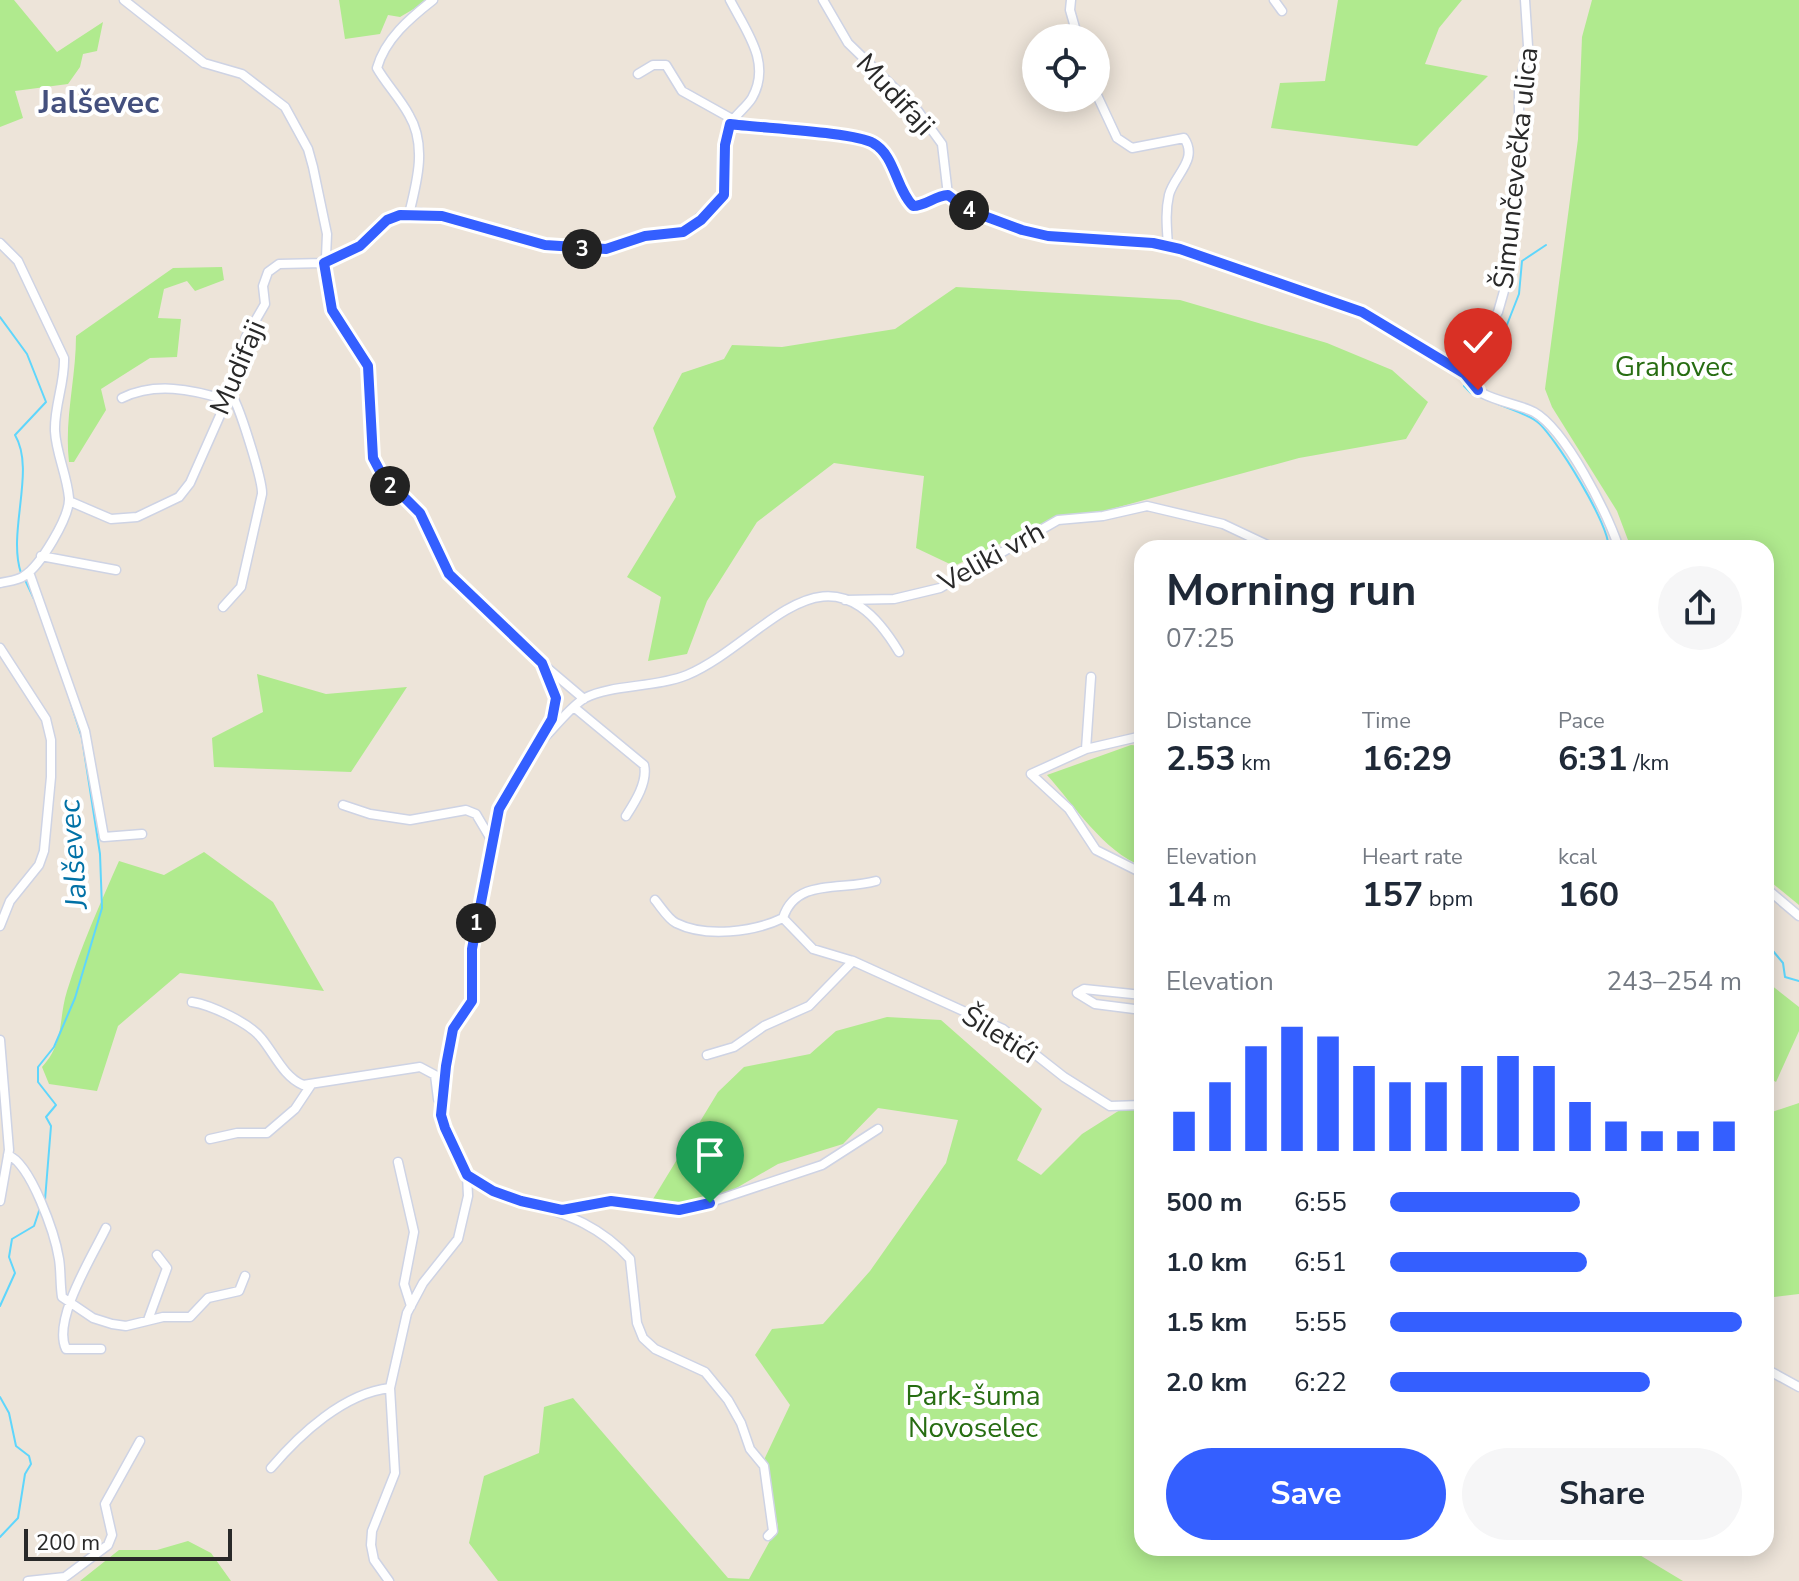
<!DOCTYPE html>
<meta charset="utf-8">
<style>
:root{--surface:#fff;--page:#f6f6f7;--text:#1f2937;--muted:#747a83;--accent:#345fff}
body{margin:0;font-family:"Nunito Sans",sans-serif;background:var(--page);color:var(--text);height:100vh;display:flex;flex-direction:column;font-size:30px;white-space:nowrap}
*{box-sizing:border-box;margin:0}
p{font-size:26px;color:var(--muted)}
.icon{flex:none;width:44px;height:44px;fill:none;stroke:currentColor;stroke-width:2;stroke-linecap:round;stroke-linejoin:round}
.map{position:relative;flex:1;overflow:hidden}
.drawer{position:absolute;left:1134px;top:540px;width:640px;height:1016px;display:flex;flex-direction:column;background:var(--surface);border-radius:24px;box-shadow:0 4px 20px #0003}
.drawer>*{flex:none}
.controls{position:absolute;left:1022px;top:24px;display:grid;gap:16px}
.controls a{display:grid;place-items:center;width:88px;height:88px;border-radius:50%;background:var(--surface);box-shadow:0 4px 20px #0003;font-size:40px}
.scale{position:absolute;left:24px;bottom:20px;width:208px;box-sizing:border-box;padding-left:8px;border:4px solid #292929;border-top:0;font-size:22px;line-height:28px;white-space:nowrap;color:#292929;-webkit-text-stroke:6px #fff;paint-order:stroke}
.pin{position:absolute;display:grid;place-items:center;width:68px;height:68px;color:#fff;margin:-82px -34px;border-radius:50% 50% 50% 0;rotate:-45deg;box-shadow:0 0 8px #0007}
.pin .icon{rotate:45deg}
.km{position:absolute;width:40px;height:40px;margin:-20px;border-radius:50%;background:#222;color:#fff;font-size:22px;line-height:40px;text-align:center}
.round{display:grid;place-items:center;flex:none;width:84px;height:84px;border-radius:42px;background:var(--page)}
.summary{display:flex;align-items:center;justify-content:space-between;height:136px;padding:0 32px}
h1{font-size:44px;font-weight:700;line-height:60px}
.metrics{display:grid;grid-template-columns:repeat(3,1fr);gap:12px;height:136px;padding:8px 32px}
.metrics div{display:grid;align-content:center}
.metrics b{font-size:34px;font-weight:700}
.metrics small{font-size:22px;font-weight:400}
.metrics p{font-size:22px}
.chart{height:224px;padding:16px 32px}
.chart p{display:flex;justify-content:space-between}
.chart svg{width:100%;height:144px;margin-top:8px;stroke:var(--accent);stroke-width:6}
.button{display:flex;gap:16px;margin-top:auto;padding:16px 32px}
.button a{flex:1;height:92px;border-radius:48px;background:var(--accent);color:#fff;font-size:32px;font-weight:700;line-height:92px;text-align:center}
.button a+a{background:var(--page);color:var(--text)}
ul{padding:0 32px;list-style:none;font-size:26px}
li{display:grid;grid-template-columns:128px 96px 1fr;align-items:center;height:60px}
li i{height:20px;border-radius:10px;background:var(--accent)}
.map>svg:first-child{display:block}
.green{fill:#b0ea8e}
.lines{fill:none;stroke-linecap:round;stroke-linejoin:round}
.stream{stroke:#5fd6fc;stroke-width:2}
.minor-casing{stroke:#ced3e4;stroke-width:11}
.minor{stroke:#fff;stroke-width:8}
.route-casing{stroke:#fff;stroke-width:16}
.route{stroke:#345fff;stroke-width:10}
.labels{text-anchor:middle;stroke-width:8;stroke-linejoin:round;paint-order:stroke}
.street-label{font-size:28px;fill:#292929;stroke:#fff}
.park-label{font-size:28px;fill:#276d12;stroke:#fff}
.water-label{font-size:30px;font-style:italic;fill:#0071a6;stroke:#fff}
.quarter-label{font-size:32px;font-weight:bold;fill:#44507e;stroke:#fff}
</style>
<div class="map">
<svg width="1799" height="1581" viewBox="0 0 1799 1581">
<rect width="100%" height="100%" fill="#ede4d9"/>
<path class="green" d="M0 0H14L57 52 103 22 97 51 83 54 80 67 68 84 15 91 23 118 0 127Z
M339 0H429L400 17 388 15 380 34 345 39Z
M1338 0H1462L1439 28 1425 64 1488 76 1417 146 1271 128 1280 83 1325 81Z
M1592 0H1799V905L1766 878V548H1631L1617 511 1552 407 1545 389 1578 139 1582 37Z
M222 267 224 280 195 291 187 281 164 289 158 318 181 319 177 357 150 358 101 389 106 410 74 462H69C64 420 76 379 76 336L173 268Z
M956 287 1180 300 1327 343 1392 370 1428 402 1406 439 1299 458 1023 533 954 566 916 548 924 476 834 463 757 522 707 601 687 654 648 661 661 597 627 577 676 497 653 428 682 373 724 359 732 345 782 347 895 329Z
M257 674 326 694 407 687 351 772 214 767 212 738 263 712Z
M1131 745 1142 746V866C1104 852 1074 805 1047 775Z
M204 852 273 902 324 991 180 973 118 1026 97 1091 49 1084 42 1067C65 1042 58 1020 67 991 81 946 100 904 119 861L164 875Z
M1766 981 1799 1007V1031L1776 1082 1766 1076Z
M887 1017 941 1020 1042 1109 1017 1160 1041 1175 1082 1134 1142 1096V1548H1628L1683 1581H498L469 1543 484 1476 539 1453 544 1407 573 1398 728 1578 749 1579 778 1526 762 1464 790 1405 755 1355 772 1329 823 1324 870 1271 946 1163 958 1120 878 1108 843 1144 778 1164 726 1194 680 1203 653 1199 718 1092 744 1067 810 1054 836 1031Z
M1799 1103V1294L1766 1298V1114Z
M188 1541 211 1553 231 1581H80L119 1550H157Z"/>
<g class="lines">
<path class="stream" d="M0 317 27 354 46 402 15 435C36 470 7 532 21 573
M1471 380 1501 340 1519 294 1522 261 1546 245
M1464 386 1471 393 1490 401
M1496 403C1509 409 1525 413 1536 421 1553 432 1613 530 1608 548
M26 582 34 599
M1766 954 1773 951 1783 963 1785 977 1799 981
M45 1200 51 1126 46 1117 56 1105 38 1082V1067L54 1047 75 998 102 908 100 854 82 738 67 691
M0 1306 15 1273 9 1257 12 1239 34 1226 40 1208
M0 1397 9 1413 16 1446 29 1456 31 1464 25 1474 18 1518 0 1537"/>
<g class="minor-casing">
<path id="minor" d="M124 0 204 63 242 74 285 107 308 149 313 167 327 234 325 281 332 310 368 366 373 458 392 489 420 513 449 574 542 663 556 698 552 719 499 809 472 949V1001L453 1029 446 1066 441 1115 467 1175 468 1196 458 1239 423 1283 407 1313 390 1388 395 1473 372 1531 371 1545 374 1560 389 1581
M823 0 848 43 918 111 942 144 948 195
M1071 0 1070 10 1078 38
M1274 0 1282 11
M638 74 653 65H666L682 91 734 120
M1096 93 1117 138 1132 148 1184 138C1199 160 1174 175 1169 195 1165 212 1167 229 1168 246
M730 124C758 128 855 132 873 143 895 155 896 189 913 206 926 206 934 196 948 195L968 210 1022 230 1092 241 1153 243 1219 260 1282 286 1362 312 1465 374
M409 214C417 182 427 145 409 115 400 98 386 84 377 68 385 39 410 18 433 0
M0 243 18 261 64 358C65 383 54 406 55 431 56 453 67 475 69 498 70 517 40 566 24 576 17 581 8 581 0 583
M1465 374 1468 362 1498 312 1504 291 1519 155V87L1528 46 1525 0
M1465 374C1473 400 1513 401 1534 412 1566 430 1607 513 1619 548
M122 398C155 382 191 389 226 400
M69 501 111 519 137 517 179 497 190 483 230 393 246 337 265 304 263 286 268 272 279 264 324 263 372 238 387 220 420 213 517 234 545 245 606 249 645 236 683 232 724 195C728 173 721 149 729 127 733 116 746 108 752 98 772 63 746 31 730 0
M41 556 116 570
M29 572 85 731 104 837 142 834
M845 600 894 599 940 588 1058 520 1103 516 1147 506 1223 524 1274 548
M223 607 241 587 262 494C263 482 238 400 230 393
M0 648 46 719 51 740V777L44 851 39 865 10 901 0 926
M545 666 584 699
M575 708 644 765C648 782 635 802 626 816
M1142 736 1086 749 1031 774 1069 809 1096 850 1142 873
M545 737C557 725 571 706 585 698 613 684 655 688 687 675 766 641 826 530 899 652
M1086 749 1091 677
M343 805 370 814 410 820 466 810 476 814 492 841
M1766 888 1799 916
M655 900C661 907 668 919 676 923 706 938 754 932 783 918L813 949 853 961 1003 1029 1064 1077 1110 1106 1142 1105
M783 918C796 877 843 891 876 881
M1142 995 1084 989 1077 993 1095 1004 1142 1010
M192 1002C211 1005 250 1023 262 1039 275 1055 284 1077 303 1085L420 1067 435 1075 438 1099
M0 1040 9 1150 0 1201
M707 1055 734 1047 764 1026 809 1006 853 961
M210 1139 237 1133H267L295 1109 311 1085
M8 1155C31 1164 55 1234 59 1259 61 1271 60 1284 62 1297L93 1318 112 1324 126 1326 163 1317H190L208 1298 239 1291 245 1276
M398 1162 414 1232 404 1284 411 1306
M467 1175C524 1210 582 1205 630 1259L637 1323 643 1338 655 1349 705 1372 728 1400 741 1423 750 1449 764 1466 773 1531 768 1536
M563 1210 611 1201 679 1210 699 1206 822 1165 878 1129
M148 1320 167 1268 157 1255
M101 1349H66C52 1320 93 1255 106 1228
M1766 1369 1799 1387
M271 1468C300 1434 344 1393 390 1388
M28 1581 65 1577 108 1545 112 1535 105 1504 140 1441"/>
</g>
<use href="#minor" class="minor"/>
</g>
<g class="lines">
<g class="route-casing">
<path id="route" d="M710 1203 679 1210 611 1201 562 1210 521 1201 493 1191 467 1175 445 1128 441 1115 446 1066 453 1029 472 1001V949L499 809 552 719 556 698 542 663 449 574 420 513 382 475 373 458 368 366 332 310 324 263 360 246 387 220 400 215 442 216 545 245 606 249 645 236 683 232 701 220 724 195 725 145 730 124C758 128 855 132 873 143 895 155 896 189 913 206 926 206 934 196 948 195L968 210 1022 230 1048 236 1153 243 1180 249 1362 312 1465 374 1478 390"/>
</g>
<use href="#route" class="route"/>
</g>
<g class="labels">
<g class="street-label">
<text transform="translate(896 94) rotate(47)" y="10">Mudifaji</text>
<text transform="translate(1515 168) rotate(-84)" y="10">Šimunčevečka ulica</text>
<text transform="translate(237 367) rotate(-67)" y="10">Mudifaji</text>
<text transform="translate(991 556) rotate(-29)" y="10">Veliki vrh</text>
<text transform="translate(1000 1034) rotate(32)" y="10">Šiletići</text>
</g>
<g class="park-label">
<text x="1674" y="376">Grahovec</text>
<text x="973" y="1405">Park-šuma<tspan x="973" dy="32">Novoselec</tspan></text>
</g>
<g class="water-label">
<text transform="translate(73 854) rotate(-94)" y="10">Jalševec</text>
</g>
<g class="quarter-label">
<text x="99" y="113">Jalševec</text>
</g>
</g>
</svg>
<div class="controls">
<a><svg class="icon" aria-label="locate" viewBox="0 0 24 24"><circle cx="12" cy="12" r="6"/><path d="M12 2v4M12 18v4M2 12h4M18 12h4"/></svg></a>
</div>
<div class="scale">200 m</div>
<div class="pin" style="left:710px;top:1203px;background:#1e9e55"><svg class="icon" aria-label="arrive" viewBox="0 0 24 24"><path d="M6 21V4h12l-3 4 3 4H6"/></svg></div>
<div class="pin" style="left:1478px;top:390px;background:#d93025"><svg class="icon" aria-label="check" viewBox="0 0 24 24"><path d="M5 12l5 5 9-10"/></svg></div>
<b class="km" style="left:476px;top:923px">1</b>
<b class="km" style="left:390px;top:486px">2</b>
<b class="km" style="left:582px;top:249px">3</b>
<b class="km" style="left:969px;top:210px">4</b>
<section class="drawer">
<div class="summary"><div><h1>Morning run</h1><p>07:25</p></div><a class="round"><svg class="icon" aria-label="share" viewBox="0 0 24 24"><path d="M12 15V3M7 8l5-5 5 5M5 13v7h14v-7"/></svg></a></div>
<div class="metrics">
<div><p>Distance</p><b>2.53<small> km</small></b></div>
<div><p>Time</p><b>16:29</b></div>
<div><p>Pace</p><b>6:31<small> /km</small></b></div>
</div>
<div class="metrics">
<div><p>Elevation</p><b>14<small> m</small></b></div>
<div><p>Heart rate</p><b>157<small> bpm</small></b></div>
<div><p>kcal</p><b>160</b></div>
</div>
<div class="chart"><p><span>Elevation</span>243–254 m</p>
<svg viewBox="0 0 160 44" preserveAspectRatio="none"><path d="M5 44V32M15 44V23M25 44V12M35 44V6M45 44V9M55 44V18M65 44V23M75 44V23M85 44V18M95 44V15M105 44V18M115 44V29M125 44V35M135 44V38M145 44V38M155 44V35"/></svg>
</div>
<ul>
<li><b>500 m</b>6:55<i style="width:54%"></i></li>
<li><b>1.0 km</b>6:51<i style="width:56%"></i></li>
<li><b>1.5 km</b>5:55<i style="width:100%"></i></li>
<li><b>2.0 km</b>6:22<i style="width:74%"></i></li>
</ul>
<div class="button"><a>Save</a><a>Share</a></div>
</section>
</div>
